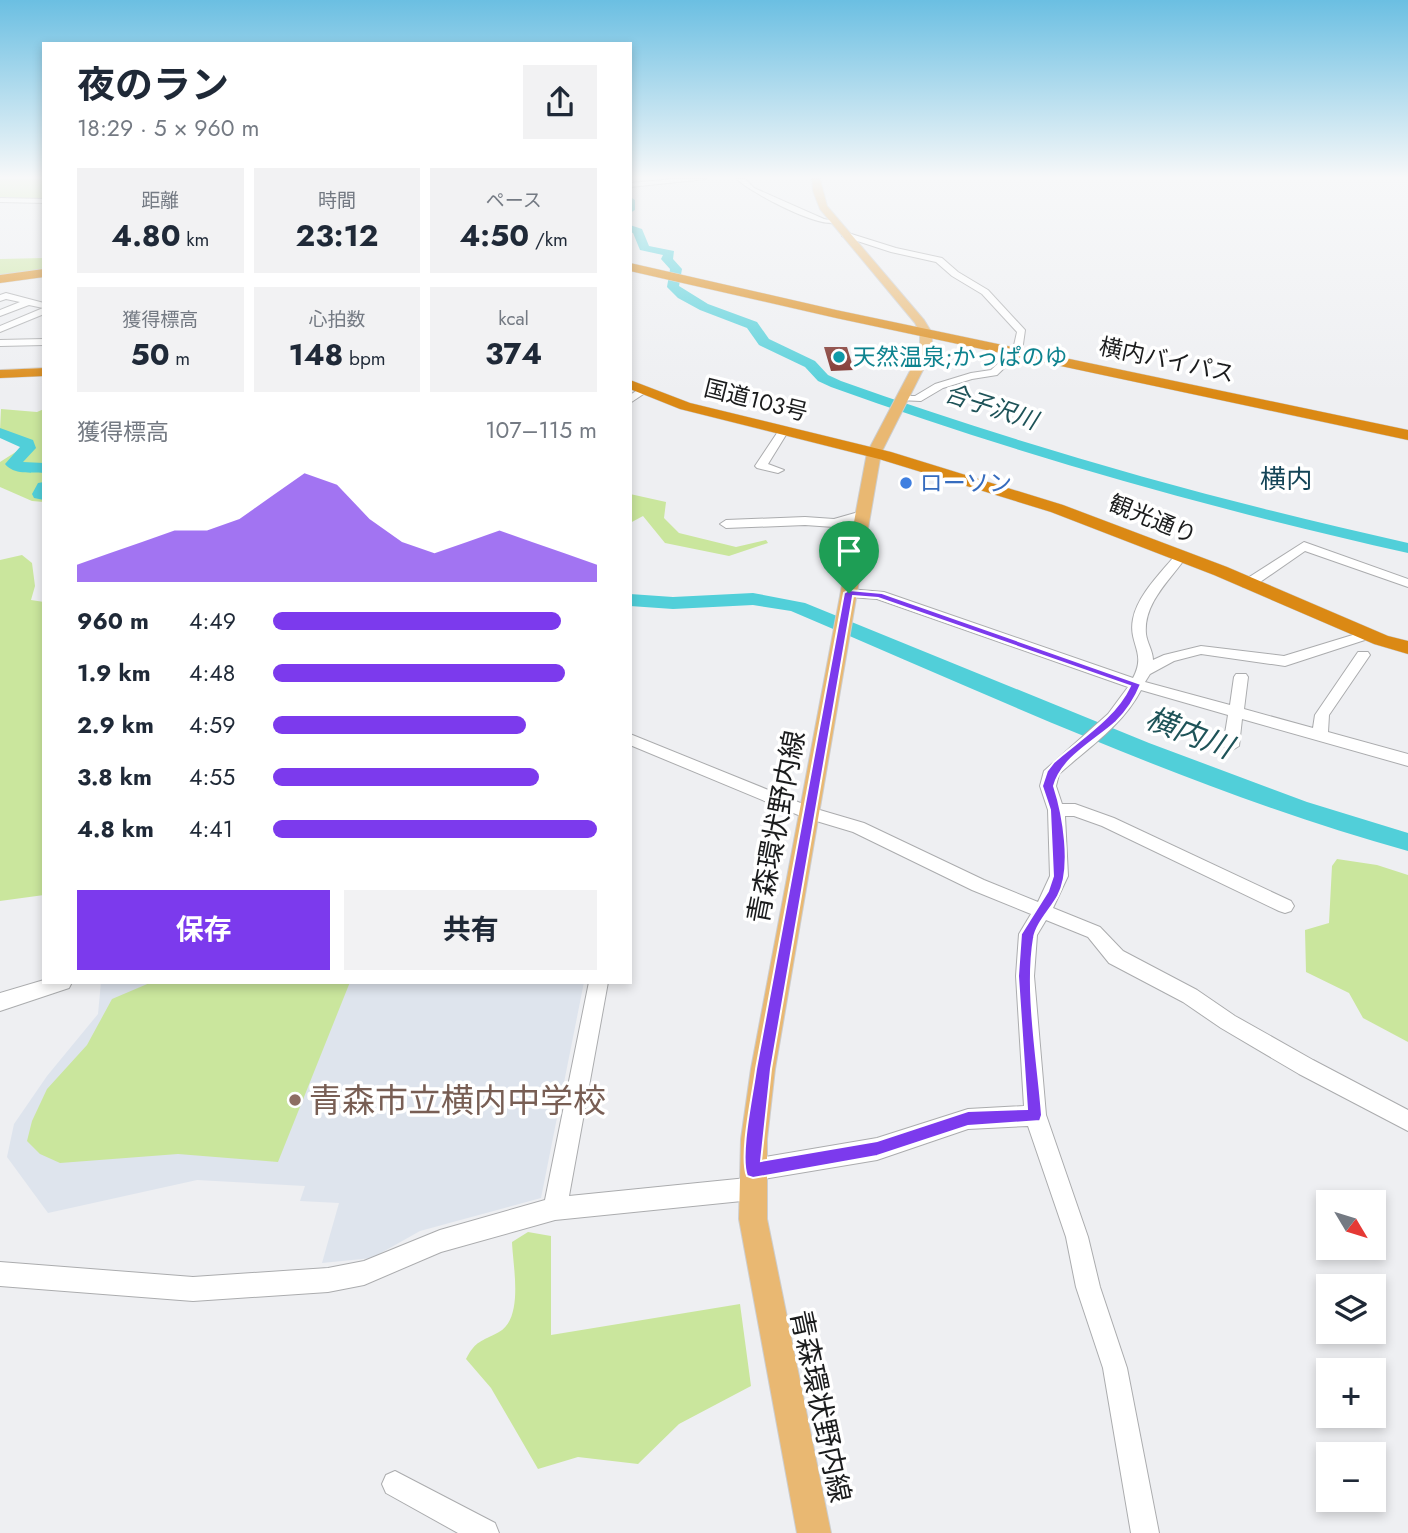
<!DOCTYPE html>
<html lang="ja">
<meta charset="utf-8">
<style>
:root{--surface:#fff;--page:#f2f2f3;--text:#1f2937;--muted:#747a83;--accent:#7c3aed}
body{margin:0;font-family:Jost,"Noto Sans JP",sans-serif;background:var(--page);color:var(--text);height:100vh;display:flex;flex-direction:column;font-size:26px;white-space:nowrap}
*{box-sizing:border-box;margin:0}
p{font-size:23px;color:var(--muted)}
.icon{flex:none;width:38px;height:38px;fill:none;stroke:currentColor;stroke-width:2;stroke-linecap:round;stroke-linejoin:round}
.map{position:relative;flex:1;overflow:hidden}
.drawer{position:absolute;left:42px;top:42px;width:590px;height:942px;display:flex;flex-direction:column;background:var(--surface);border-radius:0px;box-shadow:0 4px 10px #0003}
.drawer>*{flex:none}
.needle{width:46px;rotate:128deg}
.fabs{position:absolute;left:1316px;top:1190px;display:grid;gap:14px}
.fabs a{display:grid;place-items:center;width:70px;height:70px;border-radius:0px;background:var(--surface);box-shadow:0 4px 10px #0003;font-size:35px}
.pin{position:absolute;display:grid;place-items:center;width:60px;height:60px;color:#fff;margin:-72px -30px;border-radius:50% 50% 50% 0;rotate:-45deg;box-shadow:0 0 7px #0007}
.pin .icon{rotate:45deg}
.round{display:grid;place-items:center;flex:none;width:74px;height:74px;border-radius:0px;background:var(--page)}
.summary{display:flex;align-items:center;justify-content:space-between;height:119px;padding:0 35px}
h1{font-size:38px;font-weight:700;line-height:52px}
.metrics{display:grid;grid-template-columns:repeat(3,1fr);gap:10px;height:119px;padding:7px 35px}
.metrics div{display:grid;align-content:center;border-radius:0px;background:var(--page);text-align:center}
.metrics b{font-size:30px;font-weight:700}
.metrics small{font-size:19px;font-weight:400}
.metrics p{font-size:19px}
.chart{height:196px;padding:14px 35px}
.chart p{display:flex;justify-content:space-between}
.chart svg{width:100%;height:126px;margin-top:7px;fill:var(--accent);opacity:.7}
.primary-button{display:flex;gap:14px;margin-top:auto;padding:14px 35px}
.primary-button a{flex:1;height:80px;border-radius:0px;background:var(--accent);color:#fff;font-size:28px;font-weight:700;line-height:80px;text-align:center}
.primary-button a+a{background:var(--page);color:var(--text)}
ul{padding:0 35px;list-style:none;font-size:23px}
li{display:grid;grid-template-columns:112px 84px 1fr;align-items:center;height:52px}
li i{height:18px;border-radius:9px;background:var(--accent)}
.map>svg:first-child{display:block}
.built{fill:#dee4ed}
.green{fill:#cae69d}
.lines{fill:none;stroke-linecap:round;stroke-linejoin:round}
.river{fill:#51cfd9;fill-rule:evenodd}
.building{fill:#7a2c25}
.minor-casing{stroke:#abacae;stroke-width:2}
.major-casing{stroke:#cdcdcd;stroke-width:2}
.highway-casing{stroke:#cdcdcd;stroke-width:1}
.minor{fill:#fff;fill-rule:evenodd}
.major{fill:#e9b872;fill-rule:evenodd}
.highway{fill:#db8914;fill-rule:evenodd}
.route{fill:#7c3aed;stroke:#fff;stroke-width:2;fill-rule:evenodd}
.culture-dot{fill:#0f9aa8;stroke:#fff;stroke-width:2.5}
.shop-dot{fill:#3f7fe0;stroke:#fff;stroke-width:2.5}
.education-dot{fill:#8d6e63;stroke:#fff;stroke-width:2.5}
.labels{text-anchor:middle;stroke-width:7;stroke-linejoin:round;paint-order:stroke}
.far-culture-label{font-size:23px;fill:#0d838f;stroke:#fff;text-anchor:start}
.far-street-label{font-size:23px;fill:#1b1c1d;stroke:#fff}
.far-shop-label{font-size:23px;fill:#366cbe;stroke:#fff;text-anchor:start}
.far-water-label{font-size:24px;font-style:italic;fill:#1e5358;stroke:#fff}
.far-quarter-label{font-size:26px;fill:#144457;stroke:#fff}
.street-label{font-size:28px;fill:#1b1c1d;stroke:#fff}
.water-label{font-size:30px;font-style:italic;fill:#1e5358;stroke:#fff}
.near-education-label{font-size:33px;fill:#785e54;stroke:#fff;text-anchor:start}
</style>
<div class="map">
<svg width="1408" height="1533" viewBox="0 0 1408 1533">
<rect width="100%" height="100%" fill="#eeeff2"/>
<path class="built" d="M101 982H584L541 1198 420 1231 372 1258 322 1263 339 1203 300 1201 305 1186 197 1180 48 1213 7 1157 14 1124 47 1076 98 1014Z"/>
<path class="green" d="M0 179H44V199L0 197Z
M44 258V270L0 275V259Z
M1 409 37 412 44 409V502L32 501 0 487V462L22 448 24 438 0 430Z
M630 494 666 502 664 518 679 533 736 547 766 540 768 543 729 556 665 543 643 516 630 523Z
M22 555 32 563 35 586 31 600 44 602V895L0 901V560Z
M1337 859 1377 865 1408 875V1042L1363 1018 1349 993 1306 972 1305 930 1329 923 1332 866Z
M152 982H350L278 1162 178 1154 60 1163 40 1154 27 1141 32 1121 47 1089 87 1045 112 999Z
M528 1232 551 1236V1335L740 1304 751 1386 679 1424 638 1464 578 1457 538 1469 491 1388 466 1359C476 1340 481 1342 499 1332 524 1318 513 1267 512 1242Z"/>
<g class="lines">
<path class="river" d="M630 197 635 200V210L630 213Z
M630 225 642 229 649 246 674 251 673 259 682 269 679 286 708 304 757 322 769 339 815 361 828 375 841 381C1027 447 1215 500 1408 543V553C1212 509 1020 455 831 387L818 381 805 367 759 345 747 328 700 310 678 298 667 287 670 269 661 259 663 255 640 250 633 233 630 232Z
M0 428 33 440 36 448 23 462 44 463V473C30 472 14 475 5 464L20 447 0 438Z
M44 482V500L34 498 32 494 38 483Z
M753 593 805 603 1149 743 1307 802 1408 833V851C1199 793 991 696 791 611L753 605 673 609 630 606V594L673 597Z"/>
</g>
<path class="building" d="M824 347H847L854 370 831 371Z"/>
<g class="lines">
<g class="minor-casing">
<path id="minor" d="M674 179H706L630 187V183Z
M737 179H745L754 188 824 219 839 222C821 230 751 193 737 179Z
M0 198 44 199V203L0 202Z
M845 232 896 248 942 258 958 272 988 290 1025 330 1022 351 997 375 972 379 943 388 921 401 898 400V396H915L935 384 971 373 991 370 1013 350 1017 332 982 294 952 276 936 262 891 252 842 236Z
M6 293 44 303V314L0 332V326L43 308 29 305 0 316V310L20 302 6 299 0 301V295Z
M44 339V345L0 346V340Z
M639 389 648 391 630 403V395Z
M784 427 789 430 768 464 784 470 778 473 757 468 755 466 779 430Z
M862 511 866 512V518L834 527 805 525 726 528 720 524 726 520 805 517 834 519Z
M1304 542 1408 579V587L1305 551 1253 587H1243V581Z
M1181 552 1187 556C1171 579 1143 603 1146 634 1147 643 1153 651 1153 660L1164 655 1201 646 1284 656 1369 630 1376 634 1374 637 1285 666 1201 654 1174 661 1150 674 1145 682 1230 705 1234 677 1236 674H1246L1248 677 1244 709 1313 728 1315 715 1358 652H1368L1370 655 1329 715 1328 732 1408 754V766L1242 719 1239 746 1231 751 1223 746 1228 715 1141 690C1123 725 1088 748 1059 774L1056 786 1062 804H1075L1114 818 1291 901 1294 906 1291 911 1285 913 1279 911 1102 826 1074 816H1065L1068 876 1053 908 1100 927 1123 951 1197 990 1235 1016 1313 1060 1408 1110V1131L1299 1074 1221 1028 1183 1002 1109 963 1088 937 1046 920 1037 935 1034 976 1046 1115 1088 1237 1100 1287 1127 1368 1159 1533H1131L1103 1368 1076 1287 1066 1237 1028 1126 968 1129 877 1160 757 1180 763 1189 760 1197 752 1200 555 1220 441 1252 364 1285 328 1292 193 1301 0 1286V1262L193 1277 328 1268 364 1261 440 1230 545 1200 589 982H608L569 1196 747 1178 742 1170 745 1162 753 1159 877 1138 968 1109 1024 1106 1016 976 1019 934 1031 914 972 890 853 832 803 817 630 745V734L813 808 864 823 984 880 1038 902 1050 876 1048 810 1040 786 1044 771 1108 714 1128 687 877 599 849 597 842 593 849 589 884 592 1133 678C1147 652 1128 644 1133 619 1138 594 1162 572 1177 553Z
M44 980V982H72L69 988 0 1011V993Z
M395 1471 495 1523 499 1533H458L386 1493 382 1484 386 1475Z"/>
</g>
<g class="major-casing">
<path id="major" d="M812 179H820L827 206 924 320 932 333V352L881 453 775 1069 767 1139V1219L831 1533H797L739 1219 741 1139 751 1069 867 453 920 352V333L915 323 820 209 813 191Z"/>
</g>
<g class="highway-casing">
<path id="highway" d="M630 263 836 310 1408 430V440L836 318 630 271Z
M44 269V277L0 283V275Z
M44 368V376L0 378V370Z
M630 380 690 403 891 452 1063 505 1227 567 1388 636 1408 641V654L1374 644 1214 575 1051 512 879 459 680 409 630 389Z"/>
</g>
<use href="#minor" class="minor"/>
<use href="#major" class="major"/>
<use href="#highway" class="highway"/>
</g>
<linearGradient id="sky" x2="0" y2="1"><stop stop-color="#6bbfe2"/><stop offset="0.45" stop-color="#f7f8f9"/><stop offset="1" stop-color="#f7f8f9" stop-opacity="0"/></linearGradient>
<rect width="1408" height="394" fill="url(#sky)"/>
<path class="route" d="M849 590 882 593 1141 684C1135 699 1127 711 1116 722 1095 741 1062 757 1054 786 1063 814 1073 868 1058 896 1051 909 1036 924 1034 938 1025 991 1038 1061 1042 1115L1040 1121 968 1126 877 1156 753 1178 747 1176C739 1155 753 1093 756 1069L844 593ZM853 596 878 598 1130 686C1115 718 1080 739 1054 762L1047 771 1042 786 1050 810 1053 876 1048 891 1021 934 1018 976 1027 1109 968 1111 877 1141 761 1161 771 1069Z"/>
<circle class="culture-dot" cx="839" cy="357" r="7"/>
<circle class="shop-dot" cx="906" cy="483" r="7"/>
<circle class="education-dot" cx="295" cy="1100" r="7"/>
<g class="labels">
<g class="far-culture-label">
<text x="853" y="365">天然温泉;かっぱのゆ</text>
</g>
<g class="far-street-label">
<text transform="translate(1167 360) rotate(12)" y="8">横内バイパス</text>
<text transform="translate(756 400) rotate(14)" y="8">国道103号</text>
<text transform="translate(1153 519) rotate(22)" y="8">観光通り</text>
</g>
<g class="far-shop-label">
<text x="920" y="491">ローソン</text>
</g>
<g class="far-water-label">
<text transform="translate(991 407) rotate(18)" y="8">合子沢川</text>
</g>
<g class="far-quarter-label">
<text x="1286" y="488">横内</text>
</g>
<g class="street-label">
<text transform="translate(776 827) rotate(-79)" y="10">青森環状野内線</text>
<text transform="translate(821 1406) rotate(78)" y="10">青森環状野内線</text>
</g>
<g class="water-label">
<text transform="translate(1189 733) rotate(21)" y="10">横内川</text>
</g>
<g class="near-education-label">
<text x="309" y="1112">青森市立横内中学校</text>
</g>
</g>
</svg>
<div class="fabs">
<a><svg class="needle" viewBox="-14 -14 28 28"><path d="M0-13l5 13h-10z" fill="#e53935"/><path d="M0 13l5-13h-10z" fill="#747a83"/></svg></a>
<a><svg class="icon" aria-label="layers" viewBox="0 0 24 24"><path d="M12 4l9 5-9 5-9-5zM3 14l9 5 9-5"/></svg></a>
<a>+</a>
<a>−</a>
</div>
<div class="pin" style="left:849px;top:593px;background:#1e9e55"><svg class="icon" aria-label="arrive" viewBox="0 0 24 24"><path d="M6 21V4h12l-3 4 3 4H6"/></svg></div>
<section class="drawer">
<div class="summary"><div><h1>夜のラン</h1><p>18:29 · 5 × 960 m</p></div><a class="round"><svg class="icon" aria-label="share" viewBox="0 0 24 24"><path d="M12 15V3M7 8l5-5 5 5M5 13v7h14v-7"/></svg></a></div>
<div class="metrics">
<div><p>距離</p><b>4.80<small> km</small></b></div>
<div><p>時間</p><b>23:12</b></div>
<div><p>ペース</p><b>4:50<small> /km</small></b></div>
</div>
<div class="metrics">
<div><p>獲得標高</p><b>50<small> m</small></b></div>
<div><p>心拍数</p><b>148<small> bpm</small></b></div>
<div><p>kcal</p><b>374</b></div>
</div>
<div class="chart"><p><span>獲得標高</span>107–115 m</p>
<svg viewBox="0 0 160 44" preserveAspectRatio="none"><path d="M0 44V38L10 34L20 30L30 26L40 26L50 22L60 14L70 6L80 10L90 22L100 30L110 34L120 30L130 26L140 30L150 34L160 38V44z"/></svg>
</div>
<ul>
<li><b>960 m</b>4:49<i style="width:89%"></i></li>
<li><b>1.9 km</b>4:48<i style="width:90%"></i></li>
<li><b>2.9 km</b>4:59<i style="width:78%"></i></li>
<li><b>3.8 km</b>4:55<i style="width:82%"></i></li>
<li><b>4.8 km</b>4:41<i style="width:100%"></i></li>
</ul>
<div class="primary-button"><a>保存</a><a>共有</a></div>
</section>
</div>
